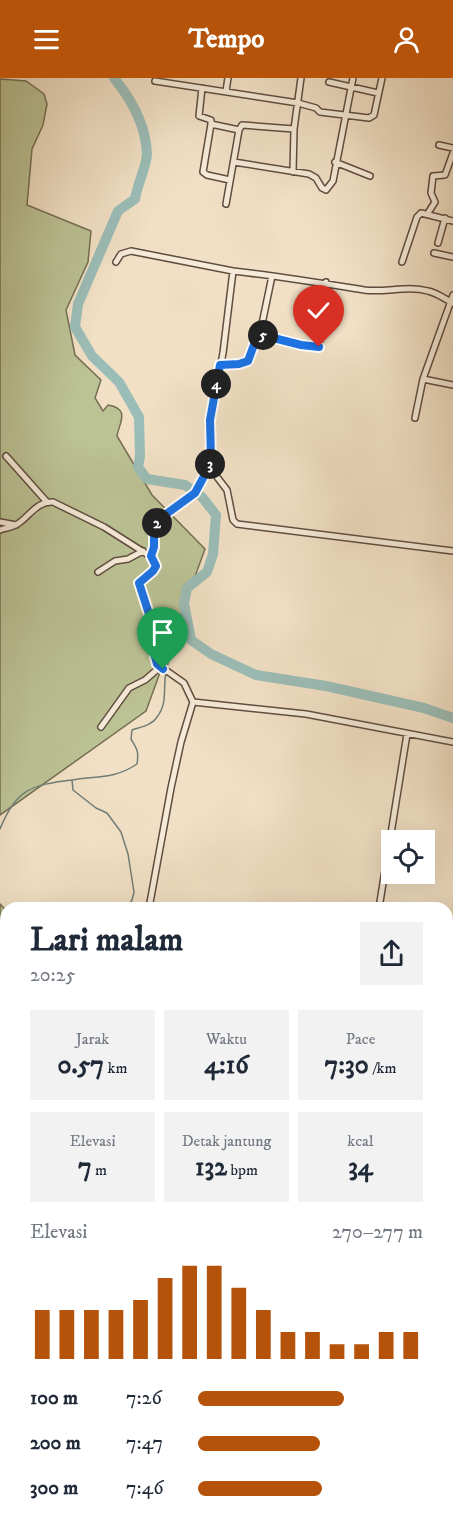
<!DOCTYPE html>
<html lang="id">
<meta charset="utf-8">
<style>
:root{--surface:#fff;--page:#f2f2f3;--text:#1f2937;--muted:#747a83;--accent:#b45309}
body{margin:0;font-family:"IM FELL DW Pica",serif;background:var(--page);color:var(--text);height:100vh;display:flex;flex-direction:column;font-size:22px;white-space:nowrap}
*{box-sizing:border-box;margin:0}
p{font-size:20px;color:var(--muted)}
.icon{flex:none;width:33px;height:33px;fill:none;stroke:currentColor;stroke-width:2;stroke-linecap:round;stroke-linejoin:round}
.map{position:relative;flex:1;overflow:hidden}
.sheet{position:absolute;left:0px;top:824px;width:453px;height:622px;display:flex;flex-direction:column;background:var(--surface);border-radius:18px 18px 0 0;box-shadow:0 6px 24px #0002}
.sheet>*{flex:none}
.fabs{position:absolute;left:381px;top:752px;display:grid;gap:12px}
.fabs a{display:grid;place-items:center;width:54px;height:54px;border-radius:0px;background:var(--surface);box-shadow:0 6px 24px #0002;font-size:30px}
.pin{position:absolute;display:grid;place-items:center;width:51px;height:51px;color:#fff;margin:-62px -26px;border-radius:50% 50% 50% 0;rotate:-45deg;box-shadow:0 0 6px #0007}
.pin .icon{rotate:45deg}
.km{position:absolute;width:30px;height:30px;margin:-15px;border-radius:50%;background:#222;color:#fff;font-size:16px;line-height:30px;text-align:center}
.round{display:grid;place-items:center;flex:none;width:63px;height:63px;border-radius:0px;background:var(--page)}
.headline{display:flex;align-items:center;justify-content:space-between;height:102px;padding:0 30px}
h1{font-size:33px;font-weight:700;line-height:45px}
.figures{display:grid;grid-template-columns:repeat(3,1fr);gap:9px;height:102px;padding:6px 30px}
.figures div{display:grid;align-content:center;border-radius:0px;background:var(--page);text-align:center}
.figures b{font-size:26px;font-weight:700}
.figures small{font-size:16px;font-weight:400}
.figures p{font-size:16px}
.chart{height:168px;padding:12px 30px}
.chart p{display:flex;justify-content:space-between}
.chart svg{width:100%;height:108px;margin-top:6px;stroke:var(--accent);stroke-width:6}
ul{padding:0 30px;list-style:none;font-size:20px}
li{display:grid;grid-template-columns:96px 72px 1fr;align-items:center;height:45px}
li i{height:15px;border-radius:8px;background:var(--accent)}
header{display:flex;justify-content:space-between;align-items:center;height:78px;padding:0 30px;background:var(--accent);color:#fff;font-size:27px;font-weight:700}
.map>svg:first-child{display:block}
.green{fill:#bbc294;stroke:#766f54;stroke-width:1.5}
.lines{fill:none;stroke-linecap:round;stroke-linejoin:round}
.stream{stroke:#707d76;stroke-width:1.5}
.river{stroke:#9bbdb7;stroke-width:10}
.street-casing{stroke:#604d41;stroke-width:8}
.secondary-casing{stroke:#301c15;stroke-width:10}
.street{stroke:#f6ebd9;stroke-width:5}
.secondary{stroke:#f6ebd9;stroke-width:8}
.route-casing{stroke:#fff;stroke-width:12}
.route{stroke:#1a73e8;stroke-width:8}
</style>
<header><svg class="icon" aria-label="menu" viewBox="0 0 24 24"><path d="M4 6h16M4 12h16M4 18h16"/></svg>Tempo<svg class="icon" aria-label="person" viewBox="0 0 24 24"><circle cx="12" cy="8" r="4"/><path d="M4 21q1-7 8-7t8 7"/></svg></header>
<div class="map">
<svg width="453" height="1445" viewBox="0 0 453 1445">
<rect width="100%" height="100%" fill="#f1e0c5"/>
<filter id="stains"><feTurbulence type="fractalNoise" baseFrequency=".00333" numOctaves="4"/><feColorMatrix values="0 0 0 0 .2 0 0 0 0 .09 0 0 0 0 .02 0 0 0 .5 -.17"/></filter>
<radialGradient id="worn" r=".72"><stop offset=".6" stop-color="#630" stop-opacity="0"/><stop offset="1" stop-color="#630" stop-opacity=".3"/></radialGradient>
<path class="green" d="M0 1 26 3 44 16 47 26 43 47 32 71 27 127 91 153 88 184 66 232 75 277 101 302 95 320 103 333 108 327C131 331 119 345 117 358L152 417 205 471 146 633 0 737Z
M0 826 6 832V1387L0 1383Z
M447 1085 453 1097V1129L447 1116Z
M453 1173V1263L447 1262V1202Z
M106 1440H140L142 1445H115Z
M322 1440H371L370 1445H339Z"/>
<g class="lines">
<path class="stream" d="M0 751C16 711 31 707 72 702
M126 830 132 822 134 814 128 776 121 754 107 735 96 730 73 712 72 702C97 698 115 701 137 686 139 673 137 671 131 661L132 652C141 649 152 647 157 639 166 628 164 616 165 602 166 584 175 564 189 552
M447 1000 453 1003
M447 1100 453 1117
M447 1222 453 1198
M214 1445 221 1440"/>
<path class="river" d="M114 0C132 22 146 48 147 76 147 86 137 108 135 121L118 133 78 226 75 249 92 278 119 304 139 339 140 378 138 389 147 401 185 407 202 419 216 437 213 476 207 494 187 510 184 525 191 562 211 576 256 597 326 608 424 630 453 640"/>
<g class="street-casing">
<path id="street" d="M155 3 298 25 316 30 320 34 369 40 374 37 382 0
M329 4 378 15
M202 10 199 38 211 42V46L239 52 242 47 294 51
M226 13 228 0
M211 46 203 94 207 97 230 102
M439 67 453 70
M234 84 309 96 316 100 322 110 326 112 333 103 353 0
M335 84 370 98
M293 94 294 51 301 0
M226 126 239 52
M428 135 435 124 431 115 433 98 445 97 453 75
M438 165 445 140
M434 175 453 179
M116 184 121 176 131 173 233 193 223 275 210 342 211 382 195 415 158 442 154 451V469L151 478
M402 184 417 139 421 135 453 143
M233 193C277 198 320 205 364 212 386 215 407 207 428 213 437 215 445 221 453 225
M453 217 423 301 453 307
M258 256 301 267 319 269 326 204
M220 287 244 285 250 279 262 246 272 198
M415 340 423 301
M6 378 46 423
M211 382 217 399 227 412 233 442 237 446 453 473
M0 444 16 447
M0 452C6 450 14 449 19 445 30 437 38 423 53 424L104 449 153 480 156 488 153 493 139 505 150 539 157 586 184 605 193 624 306 636 453 664
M98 494 115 483 128 481 143 473
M101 649 129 610 145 602 160 589
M149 830 171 710 181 664 193 624
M379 830 407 656
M447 981 453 982
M0 1229 6 1232
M224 1445 234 1440
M447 1445 453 1394"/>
</g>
<g class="secondary-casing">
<path id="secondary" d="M447 1324H453
M0 1405 6 1402"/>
</g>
<use href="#street" class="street"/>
<use href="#secondary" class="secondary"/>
</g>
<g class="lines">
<g class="route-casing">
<path id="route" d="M163 591 157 586 155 579 150 539 139 505 153 493 156 488 151 478 154 469V452L158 442 195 415 209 389 211 381 210 342 220 287 239 286 248 283 258 256 301 267 319 269"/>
</g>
<use href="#route" class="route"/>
</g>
<rect width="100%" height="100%" filter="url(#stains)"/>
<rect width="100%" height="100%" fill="url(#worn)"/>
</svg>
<div class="fabs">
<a><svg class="icon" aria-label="locate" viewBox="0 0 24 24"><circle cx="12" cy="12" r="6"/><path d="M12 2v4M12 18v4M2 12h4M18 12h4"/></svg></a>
</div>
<div class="pin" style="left:163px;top:591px;background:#1e9e55"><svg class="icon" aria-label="arrive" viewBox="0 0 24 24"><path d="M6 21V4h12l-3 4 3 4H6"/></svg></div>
<div class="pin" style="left:319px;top:269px;background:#d93025"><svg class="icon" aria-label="check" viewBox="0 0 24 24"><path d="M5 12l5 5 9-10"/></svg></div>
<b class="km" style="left:157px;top:445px">2</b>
<b class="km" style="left:210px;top:386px">3</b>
<b class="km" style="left:216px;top:306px">4</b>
<b class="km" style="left:263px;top:257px">5</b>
<section class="sheet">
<div class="headline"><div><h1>Lari malam</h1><p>20:25</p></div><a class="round"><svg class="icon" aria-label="share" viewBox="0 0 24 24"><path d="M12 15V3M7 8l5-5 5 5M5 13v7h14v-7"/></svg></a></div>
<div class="figures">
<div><p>Jarak</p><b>0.57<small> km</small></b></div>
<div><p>Waktu</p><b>4:16</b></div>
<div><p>Pace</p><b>7:30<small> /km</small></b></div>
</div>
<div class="figures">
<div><p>Elevasi</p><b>7<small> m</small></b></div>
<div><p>Detak jantung</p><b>132<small> bpm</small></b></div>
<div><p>kcal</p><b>34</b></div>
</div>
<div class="chart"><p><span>Elevasi</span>270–277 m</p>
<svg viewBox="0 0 160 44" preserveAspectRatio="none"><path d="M5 44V24M15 44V24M25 44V24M35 44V24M45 44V20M55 44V11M65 44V6M75 44V6M85 44V15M95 44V24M105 44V33M115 44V33M125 44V38M135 44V38M145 44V33M155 44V33"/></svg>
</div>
<ul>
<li><b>100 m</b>7:26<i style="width:65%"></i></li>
<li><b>200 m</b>7:47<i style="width:54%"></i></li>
<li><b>300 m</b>7:46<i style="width:55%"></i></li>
</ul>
</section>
</div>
